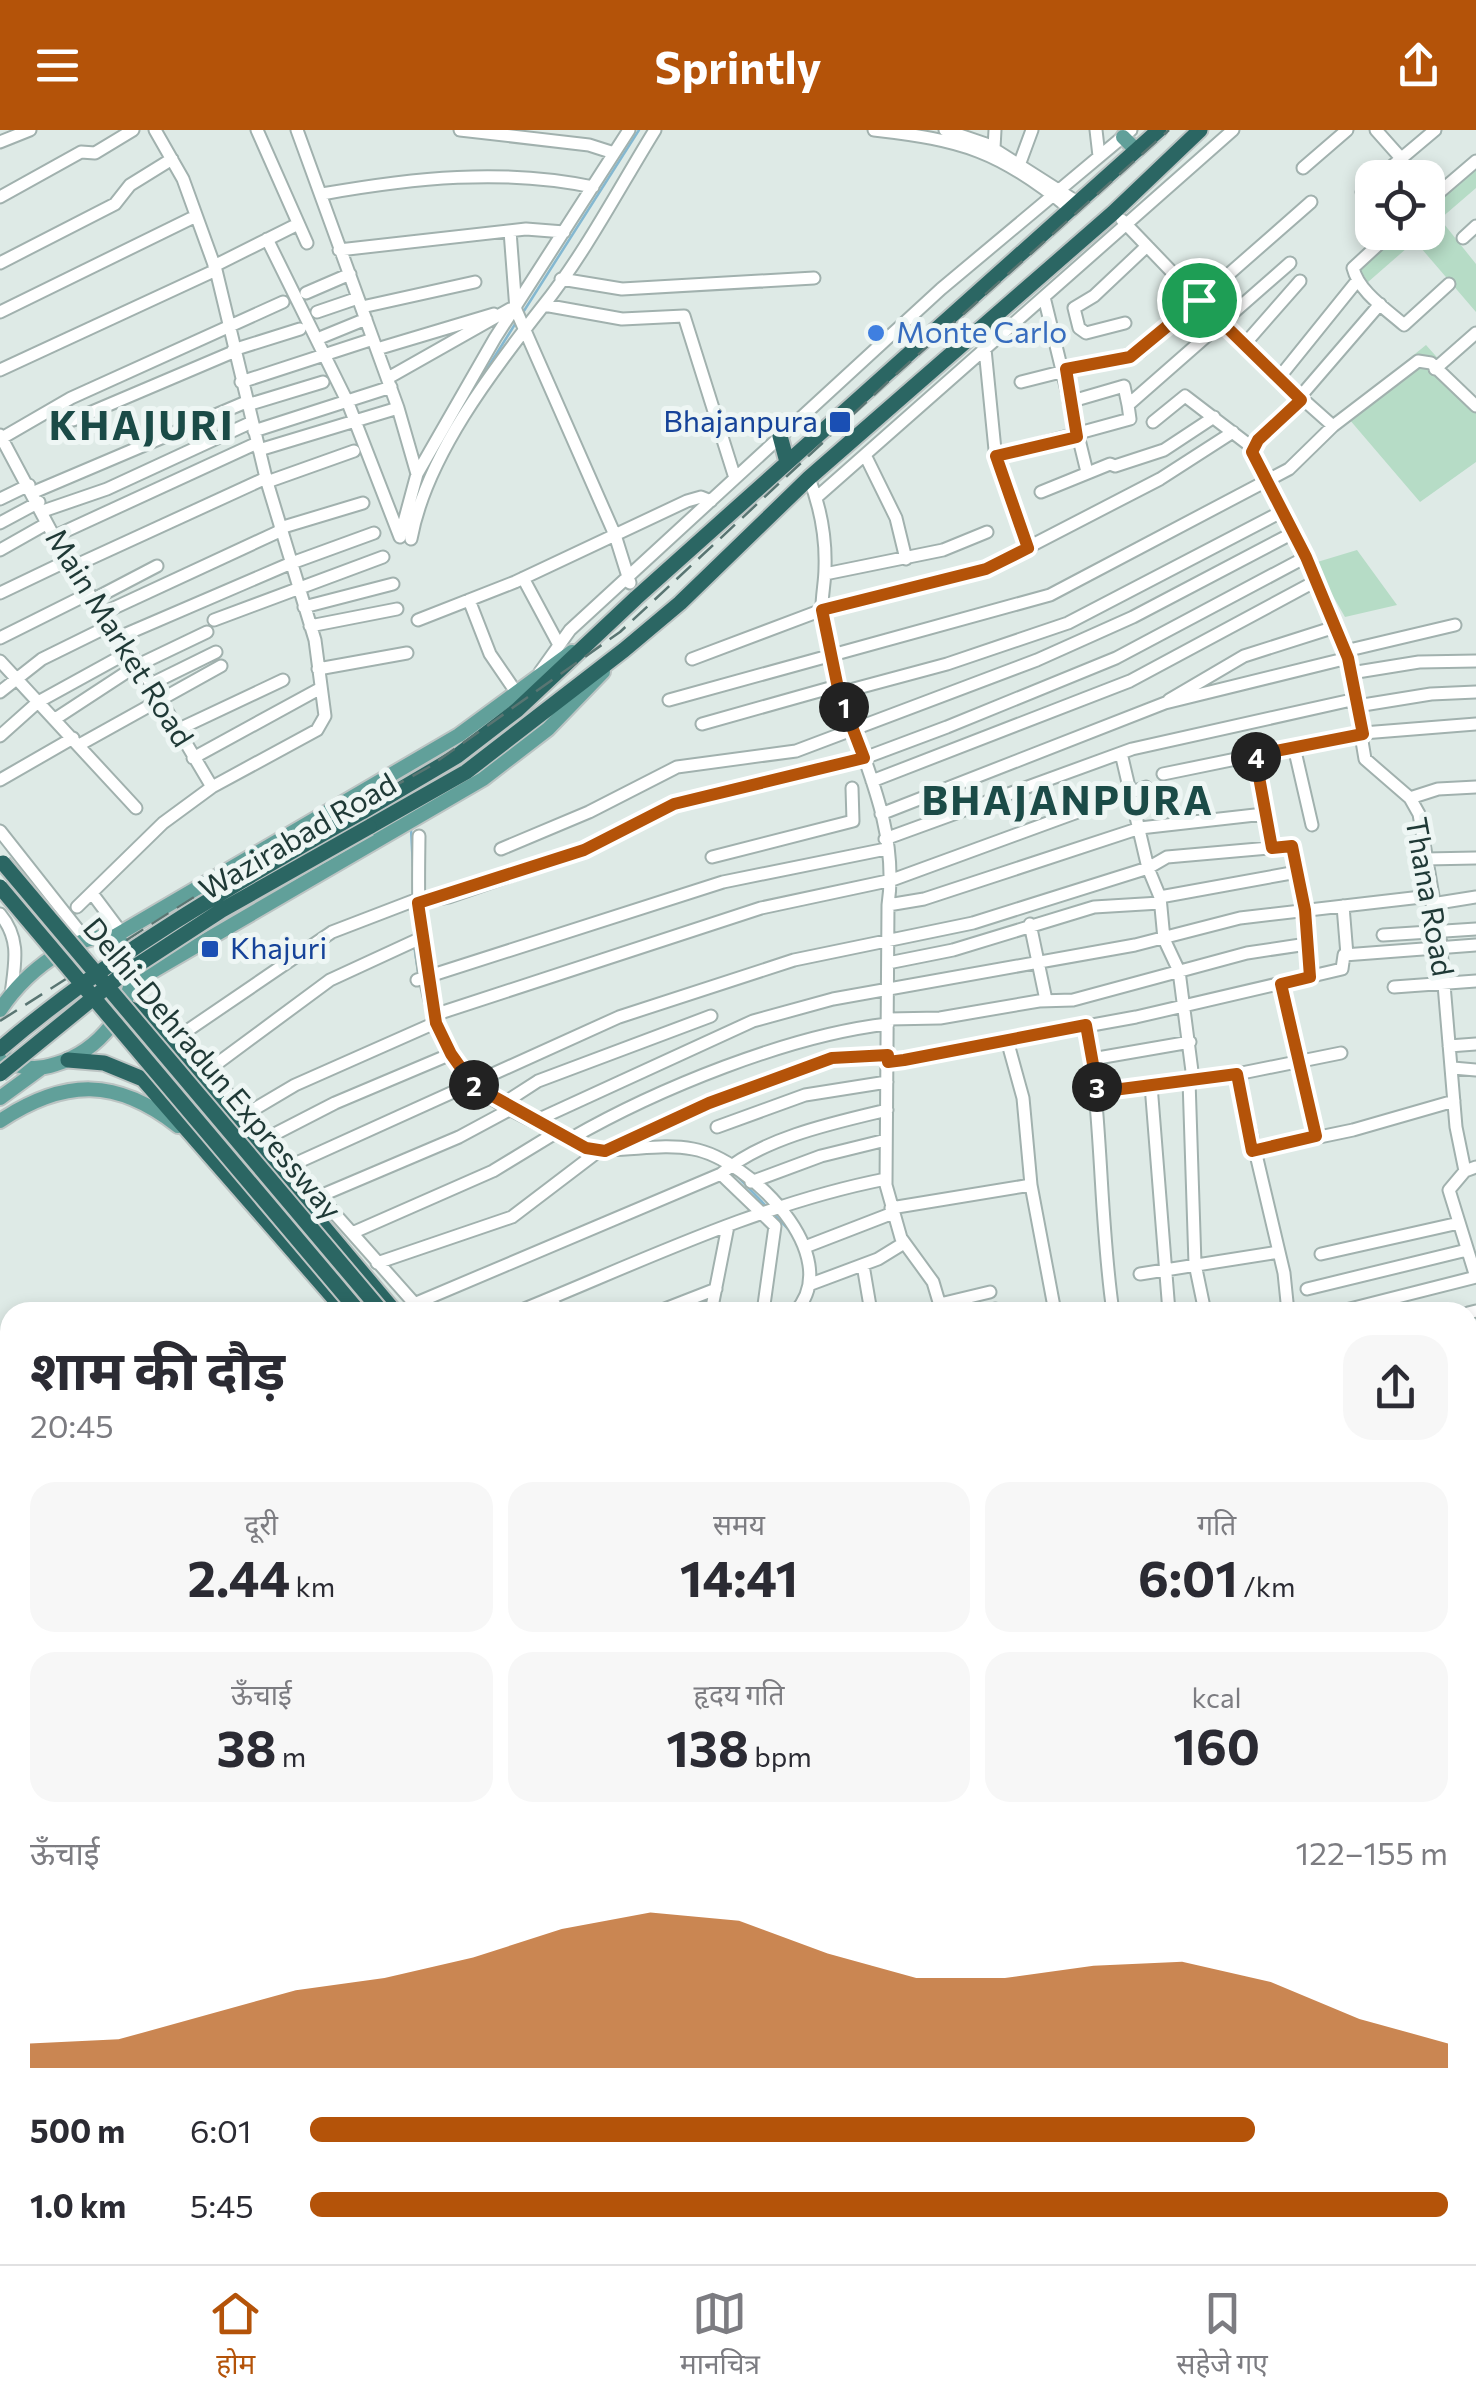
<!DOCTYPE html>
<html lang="hi">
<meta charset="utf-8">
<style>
:root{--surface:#fff;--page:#f7f7f7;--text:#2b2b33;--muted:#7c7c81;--line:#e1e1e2;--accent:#b45309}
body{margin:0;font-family:Commissioner,"Noto Sans Devanagari",sans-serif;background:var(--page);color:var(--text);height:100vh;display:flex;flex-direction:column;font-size:38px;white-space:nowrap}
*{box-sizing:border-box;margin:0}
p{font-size:32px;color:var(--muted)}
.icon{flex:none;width:55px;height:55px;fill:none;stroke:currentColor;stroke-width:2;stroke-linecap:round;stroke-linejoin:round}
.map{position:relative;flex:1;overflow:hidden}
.details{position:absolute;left:0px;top:1172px;width:1478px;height:962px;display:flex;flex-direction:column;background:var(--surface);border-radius:30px 30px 0 0;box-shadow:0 5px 15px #0003}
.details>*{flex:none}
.controls{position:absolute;left:1355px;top:30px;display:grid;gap:20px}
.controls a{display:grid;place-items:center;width:90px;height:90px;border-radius:20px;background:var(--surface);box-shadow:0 5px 15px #0003;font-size:50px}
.pin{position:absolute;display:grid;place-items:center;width:85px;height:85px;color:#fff;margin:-42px;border:5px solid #fff;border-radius:50%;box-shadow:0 2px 10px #0007}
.km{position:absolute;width:50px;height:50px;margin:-25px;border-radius:50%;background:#222;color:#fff;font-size:28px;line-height:50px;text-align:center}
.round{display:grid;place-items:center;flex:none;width:105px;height:105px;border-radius:30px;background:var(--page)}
.headline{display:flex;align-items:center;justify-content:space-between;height:170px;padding:0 30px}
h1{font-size:55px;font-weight:700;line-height:75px}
.figures{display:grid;grid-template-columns:repeat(3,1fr);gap:15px;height:170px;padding:10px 30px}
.figures div{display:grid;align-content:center;border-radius:25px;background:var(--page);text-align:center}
.figures b{font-size:50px;font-weight:700}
.figures small{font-size:28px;font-weight:400}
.figures p{font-size:28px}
.chart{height:280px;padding:20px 30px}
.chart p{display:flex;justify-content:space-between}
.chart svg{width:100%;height:180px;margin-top:10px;fill:var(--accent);opacity:.7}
ul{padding:0 30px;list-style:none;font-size:32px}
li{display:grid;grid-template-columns:160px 120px 1fr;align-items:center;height:75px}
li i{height:25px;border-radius:12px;background:var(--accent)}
header{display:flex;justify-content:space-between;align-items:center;height:130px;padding:0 30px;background:var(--accent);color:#fff;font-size:45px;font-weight:700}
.menu{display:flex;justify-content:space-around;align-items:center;height:140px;border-top:2px solid var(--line);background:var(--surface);font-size:28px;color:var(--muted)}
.menu a{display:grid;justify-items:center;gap:5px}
.menu .current{color:var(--accent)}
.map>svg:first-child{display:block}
.green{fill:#b6dcc6}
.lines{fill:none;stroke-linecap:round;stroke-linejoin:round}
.stream{stroke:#84b8d1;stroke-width:2.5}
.minor-casing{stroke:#a1b1ae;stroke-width:15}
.major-casing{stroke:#bcc4c3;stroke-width:18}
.highway-casing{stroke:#bcc4c3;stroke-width:19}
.minor{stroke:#fff;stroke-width:11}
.major{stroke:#61a09a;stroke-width:14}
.highway{stroke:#2b6663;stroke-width:15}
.rail{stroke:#597572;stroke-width:2.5;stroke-dasharray:20 10;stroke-linecap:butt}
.highway-bridge-casing{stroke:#bcc4c3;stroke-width:19;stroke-linecap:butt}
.highway-bridge{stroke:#2b6663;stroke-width:15}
.route-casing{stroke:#fff;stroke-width:20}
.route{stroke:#b45309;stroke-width:12}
.shop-dot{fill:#3f7fe0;stroke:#eef6f4;stroke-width:4}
.transit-dot{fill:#1a4fb4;stroke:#eef6f4;stroke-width:4}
.labels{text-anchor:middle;stroke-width:10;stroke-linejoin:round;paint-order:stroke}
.shop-label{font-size:30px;fill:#366cbe;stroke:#eef6f4;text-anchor:start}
.transit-label{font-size:30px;fill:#164399;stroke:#eef6f4;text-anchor:end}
.street-label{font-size:30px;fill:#1f3936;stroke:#eef6f4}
.district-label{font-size:40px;font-weight:bold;letter-spacing:2.5px;fill:#1b4b47;stroke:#eef6f4}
</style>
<header><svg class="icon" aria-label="menu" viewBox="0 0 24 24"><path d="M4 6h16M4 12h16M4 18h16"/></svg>Sprintly<svg class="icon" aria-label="share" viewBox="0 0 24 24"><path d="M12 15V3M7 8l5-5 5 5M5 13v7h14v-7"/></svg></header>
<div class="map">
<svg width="1476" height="2134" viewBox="0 0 1476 2134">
<rect width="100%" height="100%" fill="#deeae6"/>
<path class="green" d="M1476 27V58L1440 89 1476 134V182L1415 111 1368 152 1355 132 1389 103 1428 102V69Z
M1426 215 1476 271V332L1420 372 1343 282Z
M1357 420 1397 475 1345 487 1314 433Z"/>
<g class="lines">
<path class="stream" d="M522 184 639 0
M468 269 517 191
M411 699 413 737
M414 785V807
M414 815 419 847
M421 855 429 886
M435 903 442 918
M735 1044 768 1078
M773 1083 788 1099
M784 1182 792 1176
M1468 1859H1476"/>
<g class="minor-casing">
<path id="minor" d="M257 0 307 113
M297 0 398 278 417 344
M460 0 589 15 614 23
M874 0C962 10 1000 21 1070 79
M945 0 986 14 1077 72
M1096 0 1099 26
M1376 0 1400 27
M0 12 30 0
M994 18 995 0
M1018 38 1032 0
M1303 38 1347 0
M1378 48 1435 0
M1362 62 1372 52
M322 64C412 48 503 38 593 57
M0 67 81 22 95 23 133 0
M1428 72 1476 31
M1122 90 1243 216 1333 296
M510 101 516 180 615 405 630 453
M1392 102 1353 138C1359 162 1386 179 1404 195L1449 154
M1463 108 1476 96
M267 109 348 273 400 407
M339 120 526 99 564 102
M0 133 115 74 130 55 172 29
M214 136 298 94
M561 149 622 159 814 148
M306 163 350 144
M1044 167 1087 342
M544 175 622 189 684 186 735 348
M362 177 475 152
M0 182 196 86
M317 182 358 168
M1125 193 1086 203 1079 198 1074 178 1094 166 1147 116
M322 207 366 189
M1243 216 1300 151
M377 219 494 184
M985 219 996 330 1028 417
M233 220 300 199
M1435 239 1476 203
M0 240 216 140
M388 248 510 179
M1278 249 1357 151
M241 252 373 209
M1021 252 1140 222 1311 72
M1299 268 1380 174
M1301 270 1258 310 1253 322 1306 427 1348 528 1365 629 1410 668 1419 684 1440 807 1456 997 1465 1041
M1069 272 1124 256 1128 275
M247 275 323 252
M73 290 233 222
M1153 292 1185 266 1253 318
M254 301 391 257
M0 305 67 431 151 554 212 657
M2 308 71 268 283 172
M259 320 398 278
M865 325 896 388 906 429
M995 326 1130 289 1128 275 1290 133
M809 348C820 376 826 408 825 438 825 453 821 469 822 484 833 583 903 674 888 775L886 1055 901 1108 933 1152 942 1182
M267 352 354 321
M34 362 246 272
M1041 362 1110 334 1115 336 1164 320 1214 287
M817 367 1233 0
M0 369 29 355
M43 381 107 359 252 292
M0 393 39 372
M280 398 363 373
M55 406 257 313
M400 407 417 344 495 208 629 0
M411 409C426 327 492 241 543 176 586 122 619 58 655 0
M0 420 46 394
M72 437 266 348
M825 444 943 420 987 402
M523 448 559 515
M0 463 67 431
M92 470 157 436
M469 470 490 524 516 562
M304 477 393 454
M101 484 280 401
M214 490 383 427
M418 490 515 452 687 371 701 367 711 371
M310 496 397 479
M0 508 88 464
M117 508 289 434 374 403
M1345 521 1455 495
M692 529 822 480 986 439 1160 349 1233 302
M0 531 136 678
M318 539 407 523
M540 542 570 500 941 159 1131 0
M1351 543 1419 532 1476 531
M151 554 216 522
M0 562 42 529 109 496
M839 563 947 534 1068 493 1281 382
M669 570 1050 465 1289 339 1333 296 1418 231 1431 233 1476 276
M1169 570 1244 526 1335 497
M1357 576 1431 564 1476 562
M55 589 136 536 207 502
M702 594 837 556
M177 600 283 550
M0 606 38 572 127 523
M79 615 221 536
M1294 617 1312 695
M1121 623 1148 738 1160 767 1164 809 1179 841 1193 949
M193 628 321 558
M1163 644 1363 603 1476 594
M0 650 73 608
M872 651 1130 551 1316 451
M1410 668 1438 659 1476 657
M881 684 1165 573 1348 528
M1264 684 1272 718
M0 701 86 810
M419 706C418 786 414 889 471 952 490 974 558 1002 586 1018 621 1024 657 1012 693 1019 749 1029 847 1126 795 1182
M885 709 1132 619 1356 569
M501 719 589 682 677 637 796 621 1037 530 1133 487 1293 403
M712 727 853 691 852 658
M1425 729 1476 728
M94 766 121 802
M1160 767 1297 742
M418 773 449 767 584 720 665 677 851 633 947 597 1116 528 1306 427
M1432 774 1476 767
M888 775 924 769 1140 698 1264 684 1255 625
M1343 776 1347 825
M77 777 163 693 212 657 317 600 325 586 315 510 267 352 216 140 183 49 155 0
M0 784C21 809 15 833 11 864
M1030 794 1046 870
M1383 805 1476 799
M888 833 953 820 1094 777 1160 773
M417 850 723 752 886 719
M1281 854 1316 1006
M1394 857 1476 851
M434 885 761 778 892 750 1146 657
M888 889 940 888 1039 871 1073 870 1247 823 1307 814
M1086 895C1103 991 1099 1087 1113 1182
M163 905 178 907 422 1182
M178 907 332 802 418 769
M1007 910 1023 968 1031 1055 1055 1182
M1449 916 1476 914
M1092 929 1190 912
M888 932 1136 887 1342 839 1344 825 1476 815
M1453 938 1476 940
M207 941 330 850 421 808
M1237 944 1284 1143 1288 1182
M1189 950 1195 1134 1205 1182
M1151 955 1169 1182
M1098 962 1237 944 1341 923
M504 973 538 951 711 886
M246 984 295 955 435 893
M535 991 753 891 833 869 1135 815 1240 788 1430 766
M717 997 805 965 887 952
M267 1008 335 973 451 924
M570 1009C657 959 789 905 888 894
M612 1016 709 973 832 928 888 925
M1252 1021 1353 1000 1454 971
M292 1035 619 887 794 830 973 793 1148 738 1167 727 1292 716 1305 780 1310 847
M1476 1037 1465 1041 1449 1060 1476 1147
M721 1044 775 1096 763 1182
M751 1052 821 1026 886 1010
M320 1066 459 1007 513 978
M891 1078 1031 1055
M352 1103 493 1041 557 1002
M805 1117 893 1083
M1321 1124 1459 1093
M377 1133 512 1087 600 1020
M863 1135 871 1182
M1140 1144 1279 1122
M811 1154 878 1129 904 1113
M1307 1159 1467 1120
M550 1169 561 1182
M414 1174 721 1044C763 1008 832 993 887 980
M940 1174 990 1162
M517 1182C638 1133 758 1074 886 1049
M657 1182 716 1159
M711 1182 728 1096
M979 1182 995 1179
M1338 1182 1476 1147
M1468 1183 1476 1181
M1468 1247 1476 1245
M1468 1365 1476 1363
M1468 1476 1476 1470
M0 1527 10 1523
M1468 1540 1476 1549
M1468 1633 1476 1630
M1468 1737 1476 1749
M1468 1786 1476 1782
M1468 1817 1476 1844
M1468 1875 1476 1871
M1468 1908 1476 1905
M1468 1944 1476 1941
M1468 1971 1476 1969
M1468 2009 1476 2006
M1468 2049 1476 2046
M1468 2082 1476 2079
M1468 2115 1476 2113
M1227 2125 1235 2134
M1283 2125 1288 2134
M1355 2125 1360 2134
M1465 2125 1467 2134
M1386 2134 1411 2125"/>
</g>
<g class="major-casing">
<path id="major" d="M1123 7 1136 20
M110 809 459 605 572 522
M134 852 483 649 548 599 603 542
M0 880C16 856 36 837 61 822 163 761 150 905 56 934 35 941 15 940 0 922
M0 968 41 938
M0 991C65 948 117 948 178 996
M1203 2125 1211 2134"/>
</g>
<g class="highway-casing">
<path id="highway" d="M780 306 787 332
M362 682 457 626 517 580 636 468 1159 0
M369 697 466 642 624 520 680 473 809 348 1113 83 1200 0
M124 876 147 886 395 1182
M68 930 104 933 143 949 346 1182
M1139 2125 1146 2134
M1156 2125 1164 2134
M1179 2125 1187 2134
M1193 2125 1200 2134"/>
</g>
<use href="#minor" class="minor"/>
<use href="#major" class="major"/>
<use href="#highway" class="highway"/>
<path class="rail" d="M0 891 202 762 429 637 620 502 892 248 1169 0"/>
<g class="highway-bridge-casing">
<path id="highway-bridge" d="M3 733 382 1182
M0 757 359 1182
M0 919C111 824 235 753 362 682
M0 944 119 847 222 780 369 697"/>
</g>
<use href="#highway-bridge" class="highway-bridge"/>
</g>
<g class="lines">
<g class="route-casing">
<path id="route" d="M1199 170 1301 270 1258 310 1252 322 1306 427 1348 528 1363 604 1255 625 1272 718 1292 716 1305 780 1310 847 1281 854 1316 1006 1252 1021 1237 944 1098 962 1086 895 904 930 888 932V925L832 928 709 973 605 1021 586 1018 473 955 451 924 436 893 418 773 584 720 674 674 864 628 839 563 822 480 986 439 1028 418 996 326 1077 307 1066 239 1130 227Z"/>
</g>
<use href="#route" class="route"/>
</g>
<circle class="shop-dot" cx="876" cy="203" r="10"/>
<g class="transit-dot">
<rect x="828" y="280" width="24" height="24" rx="5"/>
<rect x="200" y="809" width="20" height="20" rx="5"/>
</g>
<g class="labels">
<g class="shop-label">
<text x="896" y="213">Monte Carlo</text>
</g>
<g class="transit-label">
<text x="818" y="302">Bhajanpura</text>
<text x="230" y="829" text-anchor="start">Khajuri</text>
</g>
<g class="street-label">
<text transform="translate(119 508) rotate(58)" y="10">Main Market Road</text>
<text transform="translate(298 707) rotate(-30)" y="10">Wazirabad Road</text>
<text transform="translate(1429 767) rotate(80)" y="10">Thana Road</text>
<text transform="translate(212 939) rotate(50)" y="10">Delhi-Dehradun Expressway</text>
</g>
<g class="district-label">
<text x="142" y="310">KHAJURI</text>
<text x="1068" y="685">BHAJANPURA</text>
</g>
</g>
</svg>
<div class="controls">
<a><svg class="icon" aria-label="locate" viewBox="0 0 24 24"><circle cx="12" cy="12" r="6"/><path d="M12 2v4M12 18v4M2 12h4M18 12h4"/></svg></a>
</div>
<div class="pin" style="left:1199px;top:170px;background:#1e9e55"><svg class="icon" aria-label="arrive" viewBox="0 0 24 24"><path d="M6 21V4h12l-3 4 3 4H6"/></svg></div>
<b class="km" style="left:844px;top:577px">1</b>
<b class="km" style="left:474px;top:955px">2</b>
<b class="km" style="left:1097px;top:957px">3</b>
<b class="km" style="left:1256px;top:627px">4</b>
<section class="details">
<div class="headline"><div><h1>शाम की दौड़</h1><p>20:45</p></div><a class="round"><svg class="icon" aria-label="share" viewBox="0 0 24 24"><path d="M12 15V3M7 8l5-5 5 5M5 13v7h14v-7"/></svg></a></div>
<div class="figures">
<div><p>दूरी</p><b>2.44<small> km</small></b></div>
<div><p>समय</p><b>14:41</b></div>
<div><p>गति</p><b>6:01<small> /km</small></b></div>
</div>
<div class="figures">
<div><p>ऊँचाई</p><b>38<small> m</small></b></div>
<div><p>हृदय गति</p><b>138<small> bpm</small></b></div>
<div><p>kcal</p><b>160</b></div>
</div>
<div class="chart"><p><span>ऊँचाई</span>122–155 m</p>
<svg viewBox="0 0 160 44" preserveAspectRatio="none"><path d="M0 44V38L10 37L20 31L30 25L40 22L50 17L60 10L70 6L80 8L90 16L100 22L110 22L120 19L130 18L140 23L150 32L160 38V44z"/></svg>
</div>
<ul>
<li><b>500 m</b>6:01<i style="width:83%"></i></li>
<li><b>1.0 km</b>5:45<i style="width:100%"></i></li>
</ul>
</section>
</div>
<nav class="menu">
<a class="current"><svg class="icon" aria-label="home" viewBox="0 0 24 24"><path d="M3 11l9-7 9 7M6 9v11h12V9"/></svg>होम</a>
<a><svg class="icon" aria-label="map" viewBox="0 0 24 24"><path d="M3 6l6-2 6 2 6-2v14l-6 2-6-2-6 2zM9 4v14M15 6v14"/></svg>मानचित्र</a>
<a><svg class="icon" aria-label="saved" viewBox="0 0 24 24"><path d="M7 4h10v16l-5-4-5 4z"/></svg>सहेजे गए</a>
</nav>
